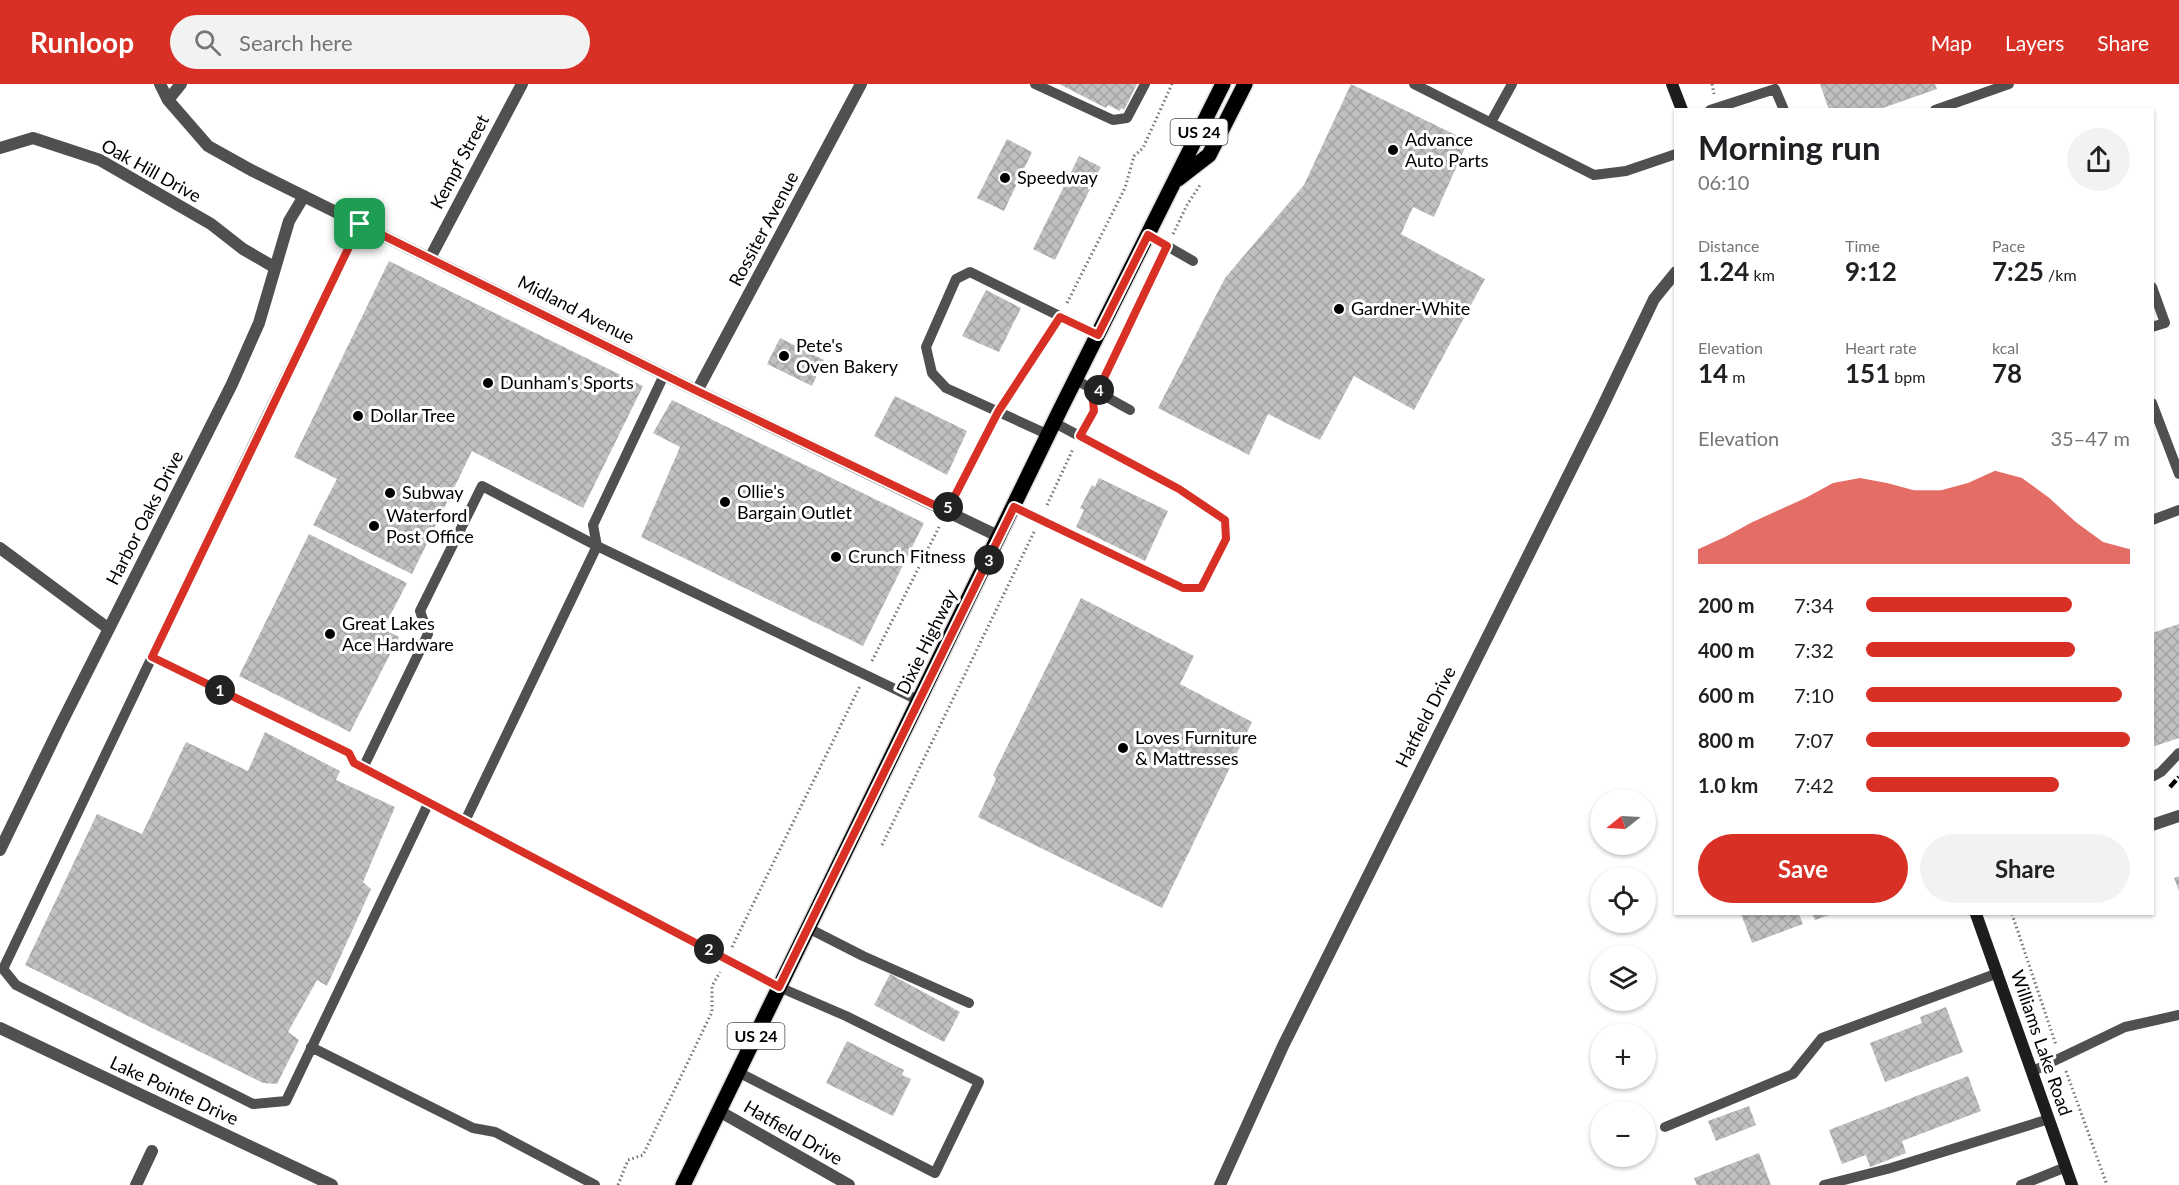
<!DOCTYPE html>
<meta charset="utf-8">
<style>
:root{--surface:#fff;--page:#f2f2f2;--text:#202124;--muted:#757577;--accent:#d93025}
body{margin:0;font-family:Lato,sans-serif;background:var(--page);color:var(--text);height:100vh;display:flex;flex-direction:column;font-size:22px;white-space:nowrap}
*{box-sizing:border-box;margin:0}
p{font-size:20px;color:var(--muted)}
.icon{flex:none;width:33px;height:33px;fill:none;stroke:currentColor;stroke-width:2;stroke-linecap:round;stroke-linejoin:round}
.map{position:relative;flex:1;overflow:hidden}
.panel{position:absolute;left:1674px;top:24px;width:480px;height:807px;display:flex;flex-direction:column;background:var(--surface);border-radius:0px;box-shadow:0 2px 4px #0004}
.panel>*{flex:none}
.needle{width:39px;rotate:252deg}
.tools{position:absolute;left:1590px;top:705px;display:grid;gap:12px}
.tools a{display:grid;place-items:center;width:66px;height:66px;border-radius:50%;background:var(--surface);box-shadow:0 2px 4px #0004;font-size:30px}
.pin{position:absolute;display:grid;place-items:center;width:51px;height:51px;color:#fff;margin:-26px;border-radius:12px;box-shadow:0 3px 9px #0006}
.km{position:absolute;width:30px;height:30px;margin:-15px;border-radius:50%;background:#222;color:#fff;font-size:16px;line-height:30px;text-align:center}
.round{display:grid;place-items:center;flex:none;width:63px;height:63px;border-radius:32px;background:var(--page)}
.summary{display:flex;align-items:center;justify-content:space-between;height:102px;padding:0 24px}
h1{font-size:33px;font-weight:700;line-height:45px}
.figures{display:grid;grid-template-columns:repeat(3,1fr);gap:9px;height:102px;padding:6px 24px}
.figures div{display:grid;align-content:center}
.figures b{font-size:26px;font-weight:700}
.figures small{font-size:16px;font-weight:400}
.figures p{font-size:16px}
.chart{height:168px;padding:12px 24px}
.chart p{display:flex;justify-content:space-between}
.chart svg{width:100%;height:108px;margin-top:6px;fill:var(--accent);opacity:.7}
.primary-button{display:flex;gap:12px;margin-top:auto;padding:12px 24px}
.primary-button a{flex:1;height:69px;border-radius:36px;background:var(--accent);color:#fff;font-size:24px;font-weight:700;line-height:69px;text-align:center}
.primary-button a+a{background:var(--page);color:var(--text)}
ul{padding:0 24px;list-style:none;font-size:20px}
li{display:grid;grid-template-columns:96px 72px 1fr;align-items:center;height:45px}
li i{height:15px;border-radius:8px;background:var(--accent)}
header{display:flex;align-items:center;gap:36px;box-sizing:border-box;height:84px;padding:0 30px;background:var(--accent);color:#fff}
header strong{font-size:28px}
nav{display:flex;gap:33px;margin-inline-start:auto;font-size:21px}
.search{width:420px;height:54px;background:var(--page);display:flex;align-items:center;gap:15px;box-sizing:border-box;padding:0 21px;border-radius:33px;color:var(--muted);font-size:22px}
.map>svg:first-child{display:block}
.building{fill:url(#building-cross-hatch)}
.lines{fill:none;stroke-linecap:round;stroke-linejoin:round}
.primary-casing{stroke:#dbdbdb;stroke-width:18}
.path{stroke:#727272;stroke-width:3;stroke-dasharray:1.5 3;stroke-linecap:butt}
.service{stroke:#505050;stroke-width:10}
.minor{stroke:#505050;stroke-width:12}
.secondary{stroke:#1d1d1d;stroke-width:12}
.primary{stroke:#000;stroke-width:15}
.rail{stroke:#000;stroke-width:4.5;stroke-dasharray:9 3 1.5 3;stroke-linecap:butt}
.route-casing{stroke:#fff;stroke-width:12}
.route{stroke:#d93025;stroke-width:8}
.poi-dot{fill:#000;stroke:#fff;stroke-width:2}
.labels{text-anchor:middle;stroke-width:6;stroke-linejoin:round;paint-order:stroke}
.shield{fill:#fff;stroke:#4c4c4c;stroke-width:1.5}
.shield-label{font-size:16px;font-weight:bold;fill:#000}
.poi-label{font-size:18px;fill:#000;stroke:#fff;text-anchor:start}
.street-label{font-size:18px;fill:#000;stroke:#fff}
</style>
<header>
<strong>Runloop</strong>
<div class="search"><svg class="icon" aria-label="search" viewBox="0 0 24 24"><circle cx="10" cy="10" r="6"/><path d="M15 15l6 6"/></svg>Search here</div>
<nav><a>Map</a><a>Layers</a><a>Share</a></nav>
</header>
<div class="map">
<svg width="2179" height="1101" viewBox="0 0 2179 1101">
<defs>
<pattern id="building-cross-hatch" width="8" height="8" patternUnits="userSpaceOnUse" patternTransform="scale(1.5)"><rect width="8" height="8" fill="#c0c0c0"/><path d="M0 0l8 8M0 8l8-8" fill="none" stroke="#a3a3a3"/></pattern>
</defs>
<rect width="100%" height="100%" fill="#fff"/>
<path class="building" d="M1059 0H1137L1124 26 1121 24 1120 27 1108 21 1106 24Z
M1351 0 1468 57 1434 133 1413 123 1401 150 1485 195 1414 326 1354 292 1320 356 1268 330 1249 371 1158 324 1225 194 1304 101Z
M1820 0H1935L1937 5 1877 26H1829Z
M1007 55 1032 68 1004 127 977 114Z
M1079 72 1101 83 1055 176 1033 165Z
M389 177 643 302 583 424 472 367 412 490 313 441 337 395 294 373Z
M986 206 1021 224 999 268 962 252Z
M780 254 824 276 812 302 767 280Z
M895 312 967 347 947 391 874 352Z
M672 316 924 439 863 562 641 453 680 363 653 349Z
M1099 394 1168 427 1145 477 1076 443 1084 426 1080 424 1092 401 1095 403Z
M309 450 407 499 383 545 399 553 350 648 239 592Z
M1081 514 1194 572 1180 600 1252 638 1162 824 978 733 996 695 993 691Z
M2179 540V654L2152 663V549Z
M265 648 340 687 336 696 395 723 363 798 371 805 327 902 317 896 288 948 299 956 277 1000 263 999 25 881 97 730 142 750 186 658 248 687Z
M2179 792V807L2174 794Z
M1741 830H1799L1803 840 1752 859Z
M1812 830H1832L1815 836Z
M890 890 960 928 944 958 874 921Z
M1946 923 1963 968 1885 998 1870 959 1922 939 1920 933Z
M847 957 904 986 902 991 911 995 893 1032 826 999Z
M1968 992 1981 1027 1902 1057 1906 1069 1870 1083 1866 1071 1842 1080 1829 1046Z
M1749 1022 1756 1041 1716 1057 1708 1037Z
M1759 1069 1771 1101H1697L1694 1094Z"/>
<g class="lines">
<g class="primary-casing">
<path id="primary" d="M1178 95 1209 71 1245 0
M683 1101 1060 326 1223 0"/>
</g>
<path class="path" d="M1712 0 1714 10
M1173 150 1187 121 1200 101
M1067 219 1125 104 1134 72 1143 64 1172 0
M1103 297 1161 175
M1006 316 1053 243
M1086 341 1093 327V322
M954 413 992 339
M1047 421 1073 365
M872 577 940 441
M882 761 1035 446
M2012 830 2056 961
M732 863 860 602
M2066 987 2107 1101
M618 1101 628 1076 643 1071 712 928V902L720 888"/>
<path class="service" d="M1035 0 1113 36 1127 34 1145 0
M1414 0 1594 91 1626 87 1676 70
M1710 26 1775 5 1784 26
M1935 26 2009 0
M1491 38 1512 0
M360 140 263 339 152 573 349 669 354 679 779 903 846 932 979 998 935 1089 738 988
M1148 151 1193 177
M2152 203 2165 239 2152 243
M1076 296 1130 326
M2152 319 2179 390
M1049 351 946 304 932 289 926 263 956 195 970 188 1098 251
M1015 423 1183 504H1201L1226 455 1225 437 1179 405 1055 339
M2152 436 2179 426
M152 573 3 885 16 901 253 1020 286 1017 429 718
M363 684 428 550 420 527 482 402 597 462 920 617
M2152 693 2161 688 2179 669
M465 737 597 462 593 441 664 291
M808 844 863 872 969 919
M311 963 473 1044 495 1048 595 1101
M2033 987 2125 943 2179 931
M1665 1043 1793 990 1822 954 1998 889
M1824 1101 1891 1084 2049 1035
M2021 1101 2066 1083"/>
<path class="minor" d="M160 0 168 16 208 62 251 86 697 307 1000 453
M168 16 181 0
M0 64 33 54 100 76 211 140 243 165 274 183
M430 174 522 0
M697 307 861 0
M0 464 109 545
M2152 741 2179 732
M0 766 60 642 232 300 259 239 289 137 304 112
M0 944 332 1101
M719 1027 849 1101
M136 1101 152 1067
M1220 1101 1283 962 1598 332 1654 215 1676 188"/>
<path class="secondary" d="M1672 0 1682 26
M1976 830 2072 1101"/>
<use href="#primary" class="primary"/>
<path class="rail" d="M2170 703 2179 693"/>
</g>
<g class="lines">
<g class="route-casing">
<path id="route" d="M360 140 697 307 947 427 998 328 1060 233 1098 251 1148 151 1167 162 1093 317 1094 327 1080 352 1179 405 1225 436 1226 455 1201 504H1183L1014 423 779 903 354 679 349 669 152 573Z"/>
</g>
<use href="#route" class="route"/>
</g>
<g class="poi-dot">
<circle cx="1393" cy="66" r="6"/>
<circle cx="1005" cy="94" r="6"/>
<circle cx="1339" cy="225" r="6"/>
<circle cx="784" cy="272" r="6"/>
<circle cx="488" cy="299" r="6"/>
<circle cx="358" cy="332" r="6"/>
<circle cx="390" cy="409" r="6"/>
<circle cx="725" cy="418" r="6"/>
<circle cx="374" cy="442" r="6"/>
<circle cx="836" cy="473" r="6"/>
<circle cx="330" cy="550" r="6"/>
<circle cx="1123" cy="664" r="6"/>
</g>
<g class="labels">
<g class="shield">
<rect x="1170.5" y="35" width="57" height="26" rx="4.5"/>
<rect x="727.5" y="939" width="57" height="26" rx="4.5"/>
</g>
<g class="shield-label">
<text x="1199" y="54">US 24</text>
<text x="756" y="958">US 24</text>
</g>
<g class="poi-label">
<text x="1405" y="62">Advance<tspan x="1405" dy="21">Auto Parts</tspan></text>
<text x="1017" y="100">Speedway</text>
<text x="1351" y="231">Gardner-White</text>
<text x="796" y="268">Pete's<tspan x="796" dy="21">Oven Bakery</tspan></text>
<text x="500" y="305">Dunham's Sports</text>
<text x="370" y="338">Dollar Tree</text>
<text x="737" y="414">Ollie's<tspan x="737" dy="21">Bargain Outlet</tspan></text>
<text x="402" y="415">Subway</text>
<text x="386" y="438">Waterford<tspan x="386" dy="21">Post Office</tspan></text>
<text x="848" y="479">Crunch Fitness</text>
<text x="342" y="546">Great Lakes<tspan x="342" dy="21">Ace Hardware</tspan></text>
<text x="1135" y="660">Loves Furniture<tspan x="1135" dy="21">&amp; Mattresses</tspan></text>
</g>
<g class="street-label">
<text transform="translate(460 78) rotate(-62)" y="6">Kempf Street</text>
<text transform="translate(151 87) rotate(29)" y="6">Oak Hill Drive</text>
<text transform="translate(764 145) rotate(-62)" y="6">Rossiter Avenue</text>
<text transform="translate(576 226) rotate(27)" y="6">Midland Avenue</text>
<text transform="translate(145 434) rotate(-63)" y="6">Harbor Oaks Drive</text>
<text transform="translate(927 558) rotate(-64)" y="6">Dixie Highway</text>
<text transform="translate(1426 633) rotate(-63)" y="6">Hatfield Drive</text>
<text transform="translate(2041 959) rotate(71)" y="6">Williams Lake Road</text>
<text transform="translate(174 1007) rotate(25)" y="6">Lake Pointe Drive</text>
<text transform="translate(793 1049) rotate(30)" y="6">Hatfield Drive</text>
</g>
</g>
</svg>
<div class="tools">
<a><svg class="needle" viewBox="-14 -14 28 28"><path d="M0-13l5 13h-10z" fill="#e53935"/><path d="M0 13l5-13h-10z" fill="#757577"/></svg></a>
<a><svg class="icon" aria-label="locate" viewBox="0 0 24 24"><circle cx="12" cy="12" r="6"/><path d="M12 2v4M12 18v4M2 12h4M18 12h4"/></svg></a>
<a><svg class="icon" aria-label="layers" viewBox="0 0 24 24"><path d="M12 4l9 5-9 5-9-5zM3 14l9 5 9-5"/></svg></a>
<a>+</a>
<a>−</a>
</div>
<div class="pin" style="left:360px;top:140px;background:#1e9e55"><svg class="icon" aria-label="arrive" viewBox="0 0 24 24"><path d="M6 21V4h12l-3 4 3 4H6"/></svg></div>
<b class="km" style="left:220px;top:606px">1</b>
<b class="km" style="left:709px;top:865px">2</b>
<b class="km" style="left:989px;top:476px">3</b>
<b class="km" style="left:1099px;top:306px">4</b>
<b class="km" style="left:948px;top:423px">5</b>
<section class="panel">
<div class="summary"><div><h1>Morning run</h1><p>06:10</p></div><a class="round"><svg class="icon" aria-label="share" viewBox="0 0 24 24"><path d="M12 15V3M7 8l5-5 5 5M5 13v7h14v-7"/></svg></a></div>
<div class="figures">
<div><p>Distance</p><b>1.24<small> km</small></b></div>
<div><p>Time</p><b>9:12</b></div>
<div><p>Pace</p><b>7:25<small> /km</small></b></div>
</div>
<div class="figures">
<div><p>Elevation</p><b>14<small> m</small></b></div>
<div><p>Heart rate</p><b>151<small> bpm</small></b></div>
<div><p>kcal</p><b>78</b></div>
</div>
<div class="chart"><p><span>Elevation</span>35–47 m</p>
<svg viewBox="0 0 160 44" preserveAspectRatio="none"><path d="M0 44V38L10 33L20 27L30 22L40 17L50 11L60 9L70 11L80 14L90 14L100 11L110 6L120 9L130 17L140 27L150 35L160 38V44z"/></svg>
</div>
<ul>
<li><b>200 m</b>7:34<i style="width:78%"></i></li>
<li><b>400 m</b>7:32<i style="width:79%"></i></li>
<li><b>600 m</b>7:10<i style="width:97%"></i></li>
<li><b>800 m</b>7:07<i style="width:100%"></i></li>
<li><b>1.0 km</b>7:42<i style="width:73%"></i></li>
</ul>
<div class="primary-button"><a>Save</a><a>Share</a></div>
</section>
</div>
